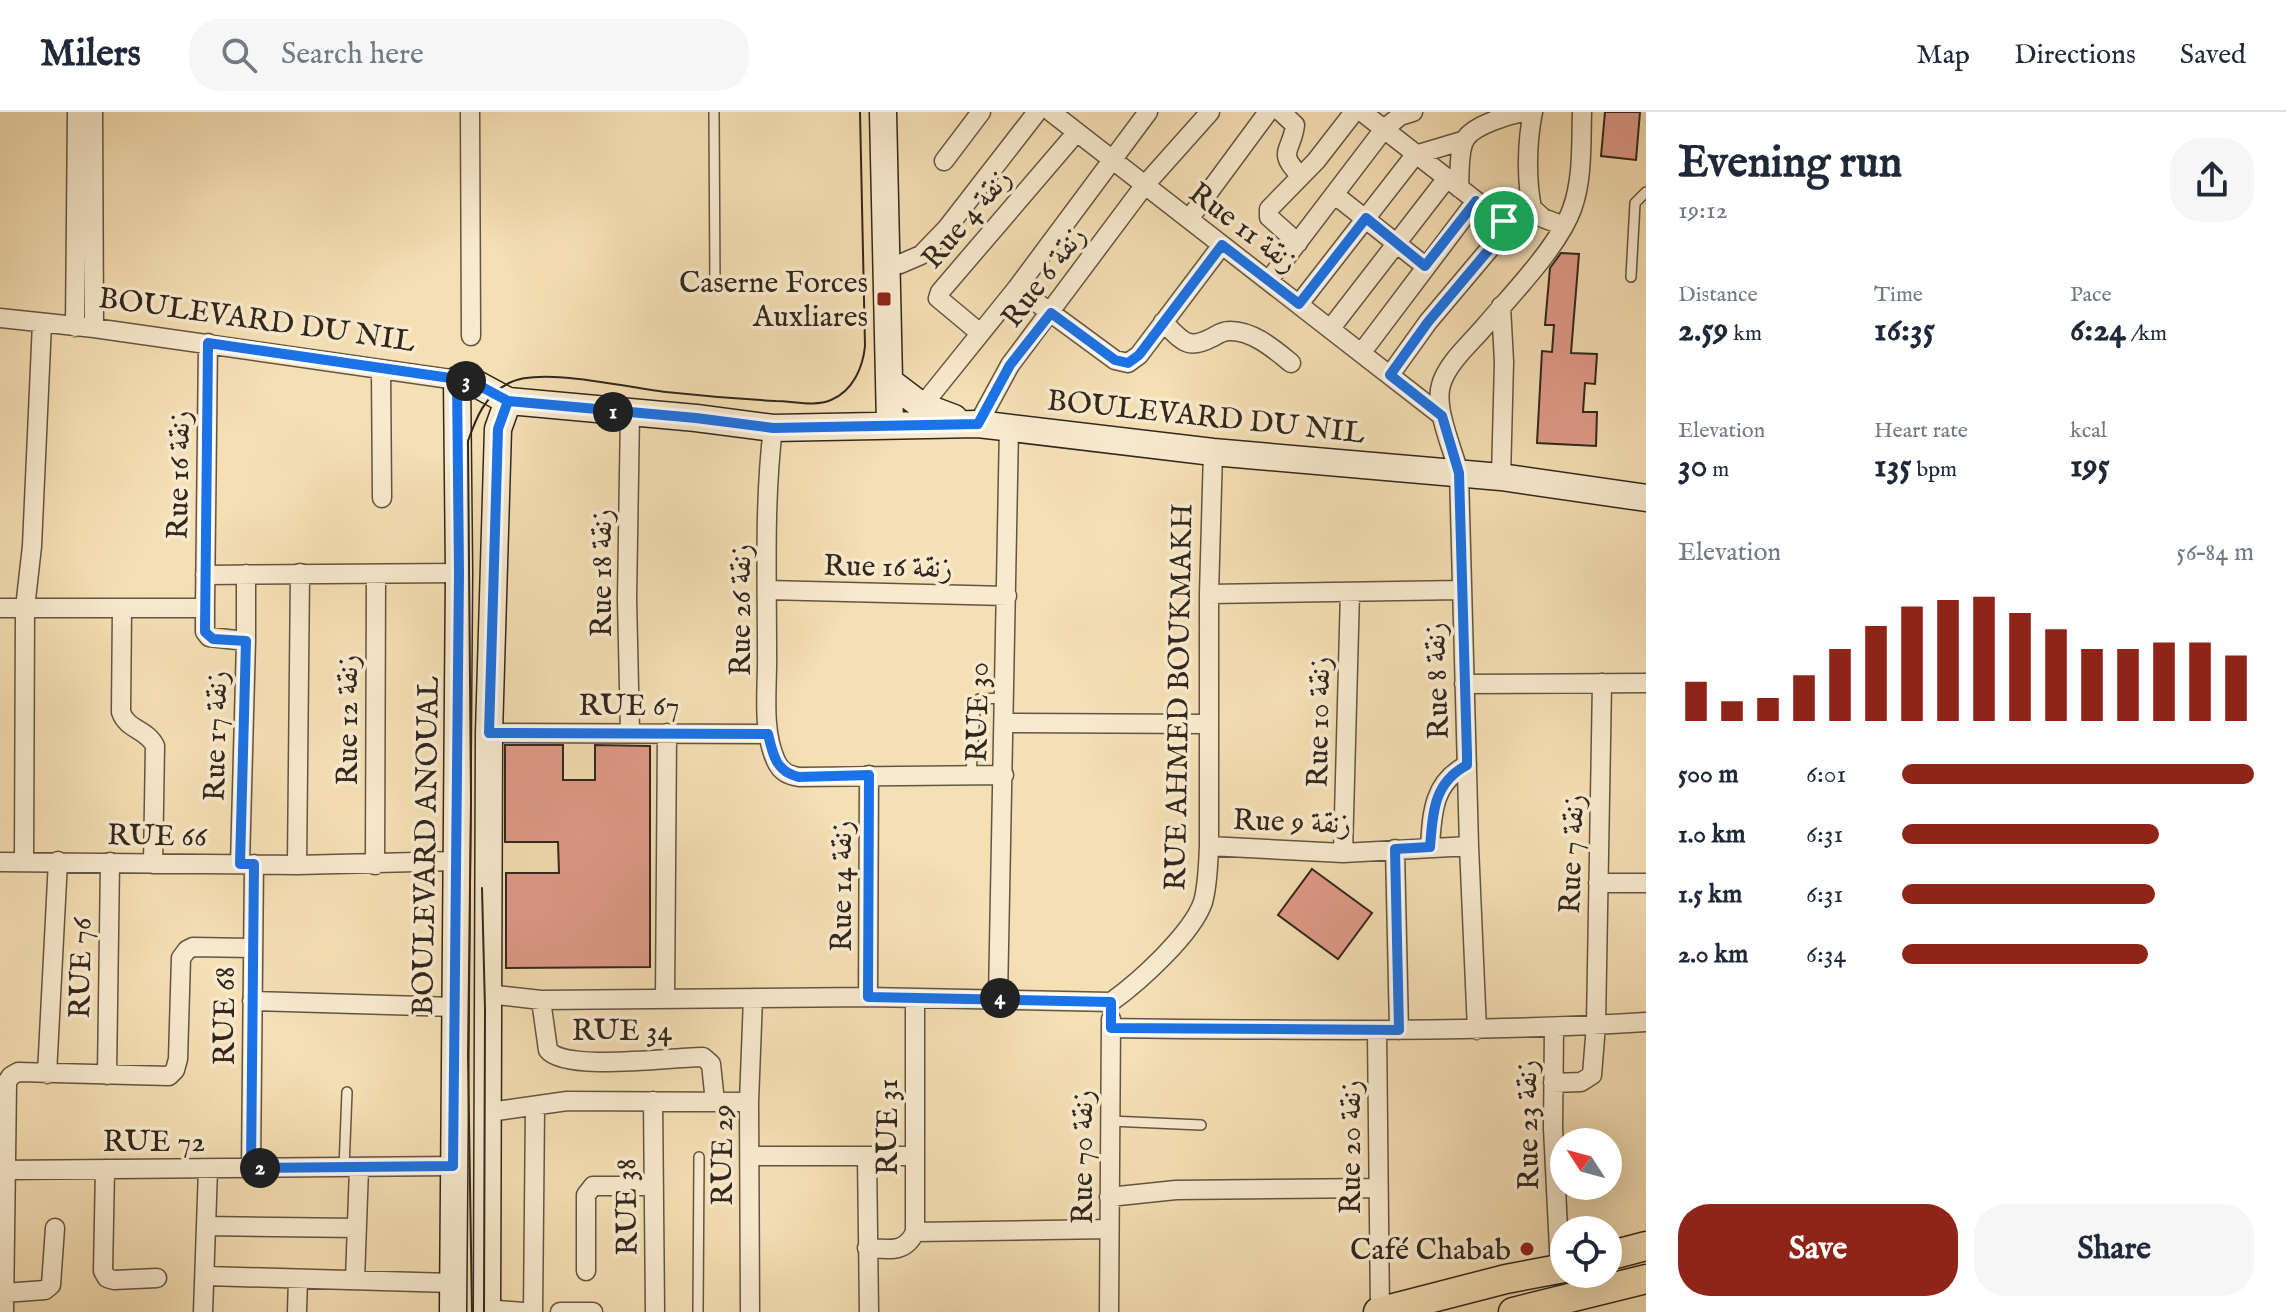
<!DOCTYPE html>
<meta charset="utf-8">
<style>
:root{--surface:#fff;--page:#f6f6f7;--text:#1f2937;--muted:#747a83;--line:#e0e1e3;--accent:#8f2418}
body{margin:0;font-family:"IM FELL English",Amiri,serif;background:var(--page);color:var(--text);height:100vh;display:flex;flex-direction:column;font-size:30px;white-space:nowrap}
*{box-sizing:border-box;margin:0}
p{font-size:26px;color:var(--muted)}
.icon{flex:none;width:44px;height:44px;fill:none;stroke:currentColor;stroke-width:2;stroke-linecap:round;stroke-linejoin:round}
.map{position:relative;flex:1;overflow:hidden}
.details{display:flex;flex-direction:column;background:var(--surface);width:640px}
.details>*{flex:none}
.needle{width:52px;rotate:306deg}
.buttons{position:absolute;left:1550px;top:1016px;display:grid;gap:16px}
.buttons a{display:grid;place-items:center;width:72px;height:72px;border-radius:50%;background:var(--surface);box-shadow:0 8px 32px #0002;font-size:40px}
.pin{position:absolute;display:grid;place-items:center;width:68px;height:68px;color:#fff;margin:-34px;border:4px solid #fff;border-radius:50%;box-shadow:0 2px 8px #0007}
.km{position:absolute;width:40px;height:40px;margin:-20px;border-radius:50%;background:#222;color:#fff;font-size:22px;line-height:40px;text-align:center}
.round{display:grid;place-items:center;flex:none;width:84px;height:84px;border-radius:32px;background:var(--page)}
.head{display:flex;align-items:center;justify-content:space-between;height:136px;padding:0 32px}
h1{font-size:44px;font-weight:700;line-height:60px}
.figures{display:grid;grid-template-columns:repeat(3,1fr);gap:12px;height:136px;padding:8px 32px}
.figures div{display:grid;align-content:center}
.figures b{font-size:34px;font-weight:700}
.figures small{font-size:22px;font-weight:400}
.figures p{font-size:22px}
.chart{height:224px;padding:16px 32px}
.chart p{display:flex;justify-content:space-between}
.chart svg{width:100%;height:144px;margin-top:8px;stroke:var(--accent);stroke-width:6}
.cta{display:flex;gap:16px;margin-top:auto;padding:16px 32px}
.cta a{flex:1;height:92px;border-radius:32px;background:var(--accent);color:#fff;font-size:32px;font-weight:700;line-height:92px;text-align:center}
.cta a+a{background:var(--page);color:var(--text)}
ul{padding:0 32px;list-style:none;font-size:26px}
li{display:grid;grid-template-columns:128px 96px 1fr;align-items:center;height:60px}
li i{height:20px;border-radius:10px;background:var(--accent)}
header{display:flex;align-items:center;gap:48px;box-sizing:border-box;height:112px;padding:0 40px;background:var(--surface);border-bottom:2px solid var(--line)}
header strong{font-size:38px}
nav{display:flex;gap:44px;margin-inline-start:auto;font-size:28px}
.search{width:560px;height:72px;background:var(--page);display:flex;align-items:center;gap:20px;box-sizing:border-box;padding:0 28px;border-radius:32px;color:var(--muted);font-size:30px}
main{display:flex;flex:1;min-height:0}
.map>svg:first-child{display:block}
.building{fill:#e09a89;stroke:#31271d;stroke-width:2}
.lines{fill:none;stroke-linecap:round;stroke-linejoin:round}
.lane-casing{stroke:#625543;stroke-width:12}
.street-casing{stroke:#625543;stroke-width:21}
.secondary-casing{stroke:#31271d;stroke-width:29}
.primary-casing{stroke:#31271d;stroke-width:31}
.lane{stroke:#f8eace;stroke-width:9}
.street{stroke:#f8eace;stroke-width:18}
.secondary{stroke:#f8eace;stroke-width:26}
.primary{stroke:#f5dfb4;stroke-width:28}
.tram{stroke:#31271d;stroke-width:2}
.route-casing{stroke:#fff;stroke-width:16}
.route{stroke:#1a73e8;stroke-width:10}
.poi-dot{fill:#8f2418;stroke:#f8eace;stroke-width:3}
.labels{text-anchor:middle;stroke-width:7;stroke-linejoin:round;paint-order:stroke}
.street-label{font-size:30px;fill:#31271d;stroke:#f8eace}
.poi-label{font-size:30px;fill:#31271d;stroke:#f8eace;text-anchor:end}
</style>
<header>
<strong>Milers</strong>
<div class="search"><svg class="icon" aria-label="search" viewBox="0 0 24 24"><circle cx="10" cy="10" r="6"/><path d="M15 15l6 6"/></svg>Search here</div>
<nav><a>Map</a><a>Directions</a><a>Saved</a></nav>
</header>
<main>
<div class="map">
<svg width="1646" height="1200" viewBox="0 0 1646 1200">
<rect width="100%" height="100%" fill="#f5dfb4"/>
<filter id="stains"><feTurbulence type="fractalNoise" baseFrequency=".0025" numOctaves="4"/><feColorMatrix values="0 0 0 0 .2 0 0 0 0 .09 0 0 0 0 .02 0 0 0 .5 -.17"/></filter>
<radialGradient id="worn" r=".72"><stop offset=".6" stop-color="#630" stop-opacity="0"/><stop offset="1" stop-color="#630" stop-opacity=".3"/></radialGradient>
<path class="building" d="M1605 0H1640L1636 48 1601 44Z
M1561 141 1579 142 1571 241 1597 242 1595 272 1585 271 1583 300H1597L1596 334 1537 331 1542 239 1552 240 1554 213H1545L1550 156Z
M505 633H563V668H595V633L650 634V855L506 856V761H559L558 730H505Z
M1312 757 1372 801 1338 847 1278 803Z"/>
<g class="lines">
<g class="lane-casing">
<path id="lane" d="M714 0 715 177
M1631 165 1635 91 1646 80
M971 663 975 596 979 587 1005 586
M1110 1009 1201 1013
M344 1056 347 980
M698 1200 699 1045"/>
</g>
<g class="street-casing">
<path id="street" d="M93 0 94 216
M470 0 471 224
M1051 0 1442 304
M1148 0 1017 176 1115 248 1128 251 1139 243 1222 133
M1281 0 1295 13C1292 39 1276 40 1300 63
M1362 0 1484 95
M1533 0C1527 29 1526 66 1532 96L1543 106 1564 114
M944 49 981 0
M1459 76C1460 63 1458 37 1466 26 1475 13 1508 3 1523 0
M1335 83 1425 154
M1189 107 1268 0
M1298 131 1269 105V97L1316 49 1354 0
M886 150 900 152 921 143 947 116 1037 0
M1269 168 1384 17 1400 4 1413 0
M1299 192 1415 43 1465 28
M1501 194 1504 250 1501 365
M0 206 94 216 457 268
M1163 210C1181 227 1186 239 1211 226 1217 223 1222 219 1229 219 1252 218 1274 237 1291 251
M75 215 77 0
M1331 216 1447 66
M980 221 938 186 940 180 1076 21
M1362 240 1476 89
M381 257 382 386
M1390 263 1428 210 1497 128 1504 112 1499 105
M922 294 1017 176
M630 301 627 487 630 620
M978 312 1010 253 1144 74 1210 0
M773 316C764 389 767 465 767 539 768 574 761 616 776 649 781 660 788 663 799 665L1004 663
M205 463 459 461
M767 478 1007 484
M1209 482 1461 478
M0 496H205V520L209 525 246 529 240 752
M205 496 208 231
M122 497 121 600C127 618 147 617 155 634L153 752
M246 529V462
M1464 572 1646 571
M1005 611 1208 612
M489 621 768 622
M1209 734 1343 741 1469 734
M1430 735C1432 701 1433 670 1467 653
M1395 737 1399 918
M1343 741 1350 480
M0 750 297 753 456 749
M24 750 25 496 32 434 42 211
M297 753 300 461
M375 753 376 463
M1598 771H1646
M488 882 541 888 868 885 1111 890
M868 885 869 663
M998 886 1009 315
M665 887 667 621
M541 888 548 938C565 960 673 945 703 945L711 952 715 990
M252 889 455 895
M1111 890C1139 870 1192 822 1203 790 1208 772 1208 753 1209 734V482L1213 340
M1111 916C1289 918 1468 921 1646 910
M1554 916 1553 1016 1560 1157
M1477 918 1469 734 1459 361C1453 338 1434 296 1441 273 1447 251 1471 231 1485 214 1512 182 1558 135 1572 97 1583 67 1581 31 1582 0
M1377 919 1380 1200
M47 962 58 749
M107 963 110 750
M1553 971 1581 970 1592 963 1596 913 1602 571
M653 989 655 1200
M489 1000 567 989 749 990
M750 1044H915
M867 1044 869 1200
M251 1056 254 752
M105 1057 103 1159 107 1166 114 1168 157 1166
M0 1058 453 1054
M1109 1085 1176 1078 1378 1076
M207 1114 357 1116
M915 1120 1109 1117
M867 1136C888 1137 905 1142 915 1120V886
M586 1159V1083L593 1074H654
M206 1164 452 1171
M355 1168 359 1056
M4 1181 45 1178 51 1173 55 1116
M487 1197 523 1200
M4 1200 7 970 11 964 18 960 169 964 175 958 178 947 181 846 187 838 193 835 252 836
M203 1200 208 1057
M297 1200 298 1167
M533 1200 535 995
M560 1200H593
M750 1200 749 990 753 886
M1109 1200 1111 907"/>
</g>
<g class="secondary-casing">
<path id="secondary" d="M883 0 890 312
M889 269 922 294 954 306
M453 1200 459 461 457 268 471 269 508 289 696 306 773 316 978 312 1213 340 1501 365 1646 386
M487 1200 489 621 498 317 508 289"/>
</g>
<g class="primary-casing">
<path id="primary" d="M1608 1144 1646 1134
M1378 1200 1506 1167 1564 1156
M1513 1200 1646 1167"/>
</g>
<use href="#lane" class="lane"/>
<use href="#street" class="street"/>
<use href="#secondary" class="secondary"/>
<use href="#primary" class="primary"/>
<path class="tram" d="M482 776 485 897 484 1200
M472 1200 468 944 471 688 468 329C476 306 485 283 509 271 540 254 629 276 666 280 703 284 740 287 776 289 794 289 814 295 831 288 853 279 863 255 865 234L860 0"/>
</g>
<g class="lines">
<g class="route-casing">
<path id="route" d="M1504 109 1476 89 1425 154 1366 106 1299 192 1222 133 1139 243 1128 251 1115 248 1051 201 1010 253 978 312 773 316 696 306 508 289 471 269 457 268 459 461 453 1054 251 1056 254 752H240L246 529 213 527 205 520 208 231 471 269 508 289 498 317 489 621 768 622C773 643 776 660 799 665L869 663 868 885 1111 890V916L1399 918 1395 737 1430 735C1433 701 1433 671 1467 653V643L1459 361 1442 304 1390 263 1428 210 1497 128 1503 117 1504 109"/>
</g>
<use href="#route" class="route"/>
</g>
<g class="poi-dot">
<rect x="876" y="179" width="16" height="16" rx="4"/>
<circle cx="1527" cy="1137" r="8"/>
</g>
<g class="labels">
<g class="street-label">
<text transform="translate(966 106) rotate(-50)" y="10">Rue 4 زنقة</text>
<text transform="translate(1244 115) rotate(37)" y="10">Rue 11 زنقة</text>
<text transform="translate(1043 164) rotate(-53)" y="10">Rue 6 زنقة</text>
<text transform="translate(257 207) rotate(8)" y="10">BOULEVARD DU NIL</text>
<text transform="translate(1206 304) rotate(6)" y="10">BOULEVARD DU NIL</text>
<text transform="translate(178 363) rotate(-89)" y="10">Rue 16 زنقة</text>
<text transform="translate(888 454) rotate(1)" y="10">Rue 16 زنقة</text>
<text transform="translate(601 461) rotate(-90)" y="10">Rue 18 زنقة</text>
<text transform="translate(740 498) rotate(-90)" y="10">Rue 26 زنقة</text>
<text transform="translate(1436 569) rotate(-92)" y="10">Rue 8 زنقة</text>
<text transform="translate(1178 585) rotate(-89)" y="10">RUE AHMED BOUKMAKH</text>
<text x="629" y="603">RUE 67</text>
<text transform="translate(977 600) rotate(-89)" y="10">RUE 30</text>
<text transform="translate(347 608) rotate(-90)" y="10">Rue 12 زنقة</text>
<text transform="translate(1318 610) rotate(-89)" y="10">Rue 10 زنقة</text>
<text transform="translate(215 624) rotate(-89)" y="10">Rue 17 زنقة</text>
<text transform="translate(1292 709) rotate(2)" y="10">Rue 9 زنقة</text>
<text transform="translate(157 723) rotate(1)" y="10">RUE 66</text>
<text transform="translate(425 734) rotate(-89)" y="10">BOULEVARD ANOUAL</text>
<text transform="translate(1571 742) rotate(-88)" y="10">Rue 7 زنقة</text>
<text transform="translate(841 774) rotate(-90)" y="10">Rue 14 زنقة</text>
<text transform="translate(80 856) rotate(-89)" y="10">RUE 76</text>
<text transform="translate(224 904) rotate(-90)" y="10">RUE 68</text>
<text x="622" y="928">RUE 34</text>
<text transform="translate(1527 1013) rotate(-91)" y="10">Rue 23 زنقة</text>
<text transform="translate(887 1015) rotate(-90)" y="10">RUE 31</text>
<text x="154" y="1039">RUE 72</text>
<text transform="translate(1350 1035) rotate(-90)" y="10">Rue 20 زنقة</text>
<text transform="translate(722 1043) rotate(-90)" y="10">RUE 29</text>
<text transform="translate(1082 1045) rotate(-90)" y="10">Rue 70 زنقة</text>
<text transform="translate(626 1095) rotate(-91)" y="10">RUE 38</text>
</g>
<g class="poi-label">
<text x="868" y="180">Caserne Forces<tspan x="868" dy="34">Auxliares</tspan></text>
<text x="1511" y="1147">Café Chabab</text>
</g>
</g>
<rect width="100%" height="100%" filter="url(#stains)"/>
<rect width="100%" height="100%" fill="url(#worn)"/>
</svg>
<div class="buttons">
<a><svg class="needle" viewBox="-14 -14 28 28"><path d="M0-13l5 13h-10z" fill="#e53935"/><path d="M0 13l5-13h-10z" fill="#747a83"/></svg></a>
<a><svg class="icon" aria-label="locate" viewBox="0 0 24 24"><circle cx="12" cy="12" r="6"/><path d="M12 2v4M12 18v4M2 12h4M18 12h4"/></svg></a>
</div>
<div class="pin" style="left:1504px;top:109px;background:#1e9e55"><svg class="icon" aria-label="arrive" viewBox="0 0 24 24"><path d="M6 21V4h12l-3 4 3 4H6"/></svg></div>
<b class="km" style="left:613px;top:300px">1</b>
<b class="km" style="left:260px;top:1056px">2</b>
<b class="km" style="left:466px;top:269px">3</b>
<b class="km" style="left:1000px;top:886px">4</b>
</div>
<section class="details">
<div class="head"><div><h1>Evening run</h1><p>19:12</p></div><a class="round"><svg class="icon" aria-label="share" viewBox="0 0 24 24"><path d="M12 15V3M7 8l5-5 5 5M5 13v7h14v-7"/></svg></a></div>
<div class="figures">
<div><p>Distance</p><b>2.59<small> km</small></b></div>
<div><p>Time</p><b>16:35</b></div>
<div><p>Pace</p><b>6:24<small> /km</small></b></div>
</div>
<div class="figures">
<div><p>Elevation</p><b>30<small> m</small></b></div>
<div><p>Heart rate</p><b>135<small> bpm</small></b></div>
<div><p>kcal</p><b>195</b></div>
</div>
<div class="chart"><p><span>Elevation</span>56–84 m</p>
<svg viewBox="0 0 160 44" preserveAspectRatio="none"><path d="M5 44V32M15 44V38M25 44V37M35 44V30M45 44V22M55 44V15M65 44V9M75 44V7M85 44V6M95 44V11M105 44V16M115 44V22M125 44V22M135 44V20M145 44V20M155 44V24"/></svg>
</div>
<ul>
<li><b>500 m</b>6:01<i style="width:100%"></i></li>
<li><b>1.0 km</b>6:31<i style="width:73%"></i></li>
<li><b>1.5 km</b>6:31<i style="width:72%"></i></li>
<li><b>2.0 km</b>6:34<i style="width:70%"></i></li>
</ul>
<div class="cta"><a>Save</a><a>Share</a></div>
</section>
</main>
